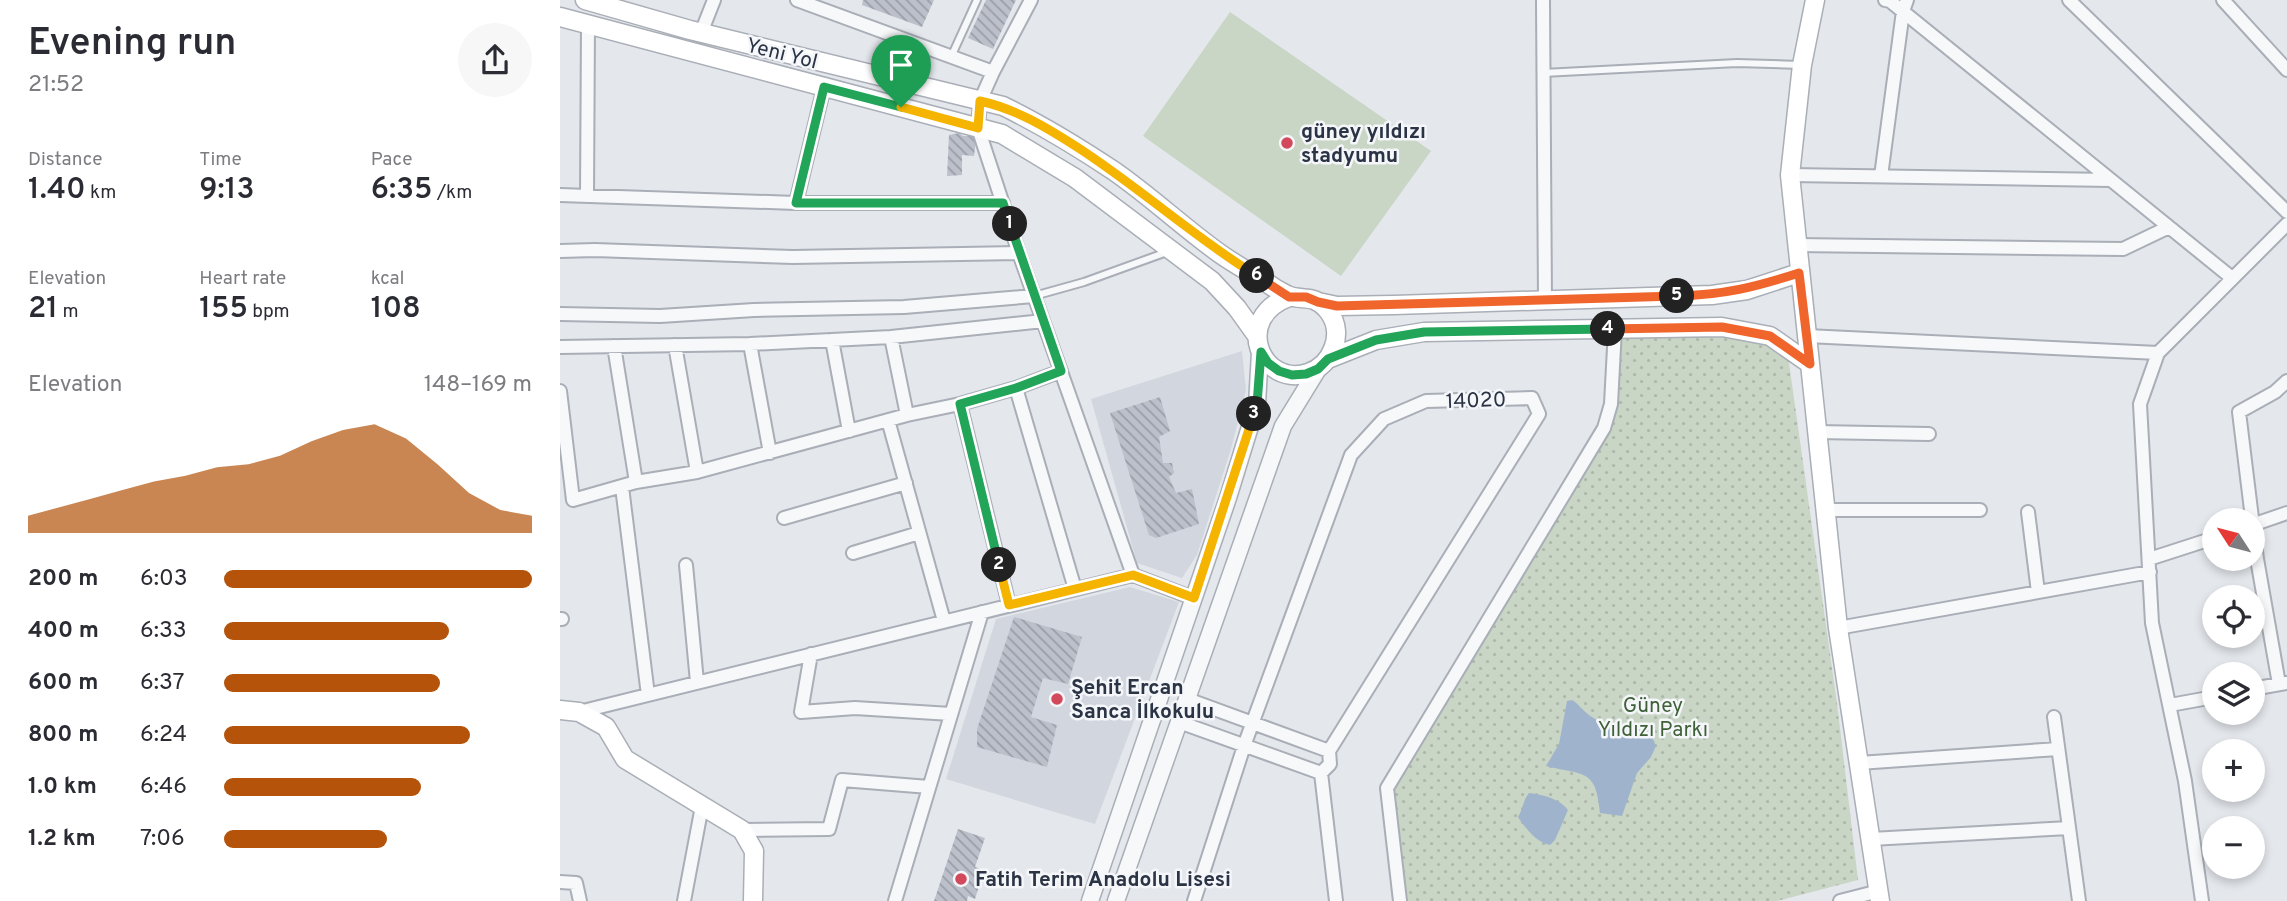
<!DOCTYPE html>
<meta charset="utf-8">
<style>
:root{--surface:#fff;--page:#f7f7f7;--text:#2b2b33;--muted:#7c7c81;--accent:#b45309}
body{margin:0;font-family:Overpass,sans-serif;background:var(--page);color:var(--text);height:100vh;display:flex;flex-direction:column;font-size:26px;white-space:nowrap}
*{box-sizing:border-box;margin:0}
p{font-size:23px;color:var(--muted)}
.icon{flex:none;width:38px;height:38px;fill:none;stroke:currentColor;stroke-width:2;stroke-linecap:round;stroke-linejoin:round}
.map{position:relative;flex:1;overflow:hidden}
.panel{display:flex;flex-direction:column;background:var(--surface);width:560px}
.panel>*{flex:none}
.needle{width:46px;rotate:306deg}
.controls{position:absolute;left:1642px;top:508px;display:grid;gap:14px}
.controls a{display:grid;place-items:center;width:63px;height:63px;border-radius:50%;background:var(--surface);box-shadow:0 4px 10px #0003;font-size:35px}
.pin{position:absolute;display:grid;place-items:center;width:60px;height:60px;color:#fff;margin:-72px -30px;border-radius:50% 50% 50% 0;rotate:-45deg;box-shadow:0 0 7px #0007}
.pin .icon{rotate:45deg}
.km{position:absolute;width:35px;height:35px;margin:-18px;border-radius:50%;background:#222;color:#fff;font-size:19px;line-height:35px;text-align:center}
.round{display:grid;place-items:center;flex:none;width:74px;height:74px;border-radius:37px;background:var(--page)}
.summary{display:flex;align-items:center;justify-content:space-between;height:119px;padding:0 28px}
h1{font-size:38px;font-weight:600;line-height:52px}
.figures{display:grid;grid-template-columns:repeat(3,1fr);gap:10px;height:119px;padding:7px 28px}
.figures div{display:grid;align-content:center}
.figures b{font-size:30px;font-weight:600}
.figures small{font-size:19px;font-weight:400}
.figures p{font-size:19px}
.chart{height:196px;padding:14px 28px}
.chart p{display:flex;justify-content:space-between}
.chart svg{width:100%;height:126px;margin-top:7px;fill:var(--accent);opacity:.7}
ul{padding:0 28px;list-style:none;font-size:23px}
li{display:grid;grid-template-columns:112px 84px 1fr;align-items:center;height:52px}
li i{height:18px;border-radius:9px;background:var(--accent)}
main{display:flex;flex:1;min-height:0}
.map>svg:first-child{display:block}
.built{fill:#d2d6de}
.park{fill:url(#park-dots)}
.garden{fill:#c9d6c5}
.water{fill:#9fb4cc}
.building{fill:url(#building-back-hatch)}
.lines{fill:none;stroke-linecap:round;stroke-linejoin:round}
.service-casing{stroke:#a9aeb7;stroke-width:10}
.minor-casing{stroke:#a9aeb7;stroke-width:16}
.tertiary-casing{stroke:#a9aeb7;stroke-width:19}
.secondary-casing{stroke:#a9aeb7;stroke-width:21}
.service{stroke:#f7f8fa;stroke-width:6}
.minor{stroke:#f7f8fa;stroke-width:12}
.tertiary{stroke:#f7f8fa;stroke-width:16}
.secondary{stroke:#fff;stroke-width:18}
.split-1-casing{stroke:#fff;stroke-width:14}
.split-2-casing{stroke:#fff;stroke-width:14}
.split-3-casing{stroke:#fff;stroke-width:14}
.split-4-casing{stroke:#fff;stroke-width:14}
.split-5-casing{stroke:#fff;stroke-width:14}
.split-6-casing{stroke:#fff;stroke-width:14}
.split-7-casing{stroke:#fff;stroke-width:14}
.split-1{stroke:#22a559;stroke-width:9}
.split-2{stroke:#22a559;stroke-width:9}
.split-3{stroke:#f5b400;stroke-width:9}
.split-4{stroke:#22a559;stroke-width:9}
.split-5{stroke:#f0652b;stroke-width:9}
.split-6{stroke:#f0652b;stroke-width:9}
.split-7{stroke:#f5b400;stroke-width:9}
.poi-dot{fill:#d1495b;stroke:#f4f6f9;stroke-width:2.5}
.labels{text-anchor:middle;stroke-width:5;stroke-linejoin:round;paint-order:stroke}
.street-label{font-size:21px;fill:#2b3445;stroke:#f4f6f9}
.poi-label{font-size:21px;font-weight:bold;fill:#2b3445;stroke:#f4f6f9;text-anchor:start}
.park-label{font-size:21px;fill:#3f6138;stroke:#f4f6f9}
</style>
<main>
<section class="panel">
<div class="summary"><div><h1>Evening run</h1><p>21:52</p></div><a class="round"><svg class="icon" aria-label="share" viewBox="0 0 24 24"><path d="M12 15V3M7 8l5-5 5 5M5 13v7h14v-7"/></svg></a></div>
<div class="figures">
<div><p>Distance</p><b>1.40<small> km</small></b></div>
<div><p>Time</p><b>9:13</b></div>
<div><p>Pace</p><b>6:35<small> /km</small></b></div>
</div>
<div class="figures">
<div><p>Elevation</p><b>21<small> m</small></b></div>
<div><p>Heart rate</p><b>155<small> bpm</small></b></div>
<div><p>kcal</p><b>108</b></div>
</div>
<div class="chart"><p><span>Elevation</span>148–169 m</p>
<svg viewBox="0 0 160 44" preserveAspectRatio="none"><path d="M0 44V38L10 35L20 32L30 29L40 26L50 24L60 21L70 20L80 17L90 12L100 8L110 6L120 11L130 20L140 30L150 36L160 38V44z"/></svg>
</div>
<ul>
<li><b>200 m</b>6:03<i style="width:100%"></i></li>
<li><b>400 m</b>6:33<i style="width:73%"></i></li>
<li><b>600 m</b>6:37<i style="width:70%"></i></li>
<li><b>800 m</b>6:24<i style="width:80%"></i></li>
<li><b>1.0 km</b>6:46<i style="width:64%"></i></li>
<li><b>1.2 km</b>7:06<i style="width:53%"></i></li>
</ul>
</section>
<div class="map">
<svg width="1727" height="901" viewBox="0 0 1727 901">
<defs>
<pattern id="park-dots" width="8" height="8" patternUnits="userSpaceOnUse" patternTransform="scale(1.75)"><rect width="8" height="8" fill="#c9d6c5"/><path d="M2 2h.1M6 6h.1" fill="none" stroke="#adb8ab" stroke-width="1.8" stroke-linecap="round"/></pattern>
<pattern id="building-back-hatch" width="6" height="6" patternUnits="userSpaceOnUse" patternTransform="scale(1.75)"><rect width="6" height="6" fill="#bbc0ca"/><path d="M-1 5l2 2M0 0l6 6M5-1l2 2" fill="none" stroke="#989da6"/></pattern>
</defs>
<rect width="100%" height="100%" fill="#e4e7ec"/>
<path class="built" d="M682 351 686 390 671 449 637 555 622 578 577 563 531 399Z
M570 587 619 602 535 824 386 779 436 619Z"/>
<path class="park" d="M1055 329 1128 337 1199 338 1228 356 1277 703 1298 880 1217 901H844L827 788 933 610 1040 449 1054 396Z"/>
<path class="garden" d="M670 12 871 151 781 276 583 136Z"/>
<path class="water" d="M1012 700C1019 704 1022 710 1029 715 1044 727 1070 728 1089 730L1096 746 1091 757 1077 773 1062 816 1040 813C1036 767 1023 776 986 766L999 744 1007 701Z
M969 793C983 795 999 798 1008 810L995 840 990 845C977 843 965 828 958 817 963 809 963 800 969 793Z"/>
<path class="building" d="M303 0H374L362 27 302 5Z
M426 0H456L433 49 408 38Z
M399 133 403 136H412L416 140 414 156 402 155V175L387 176 389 135Z
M600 397 610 431 599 437 603 463H612L614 473 609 477 616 493 632 489 639 524 596 538 589 535 550 413Z
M454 617 522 637 508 684 483 678 471 717 497 725 487 767 417 747V729Z
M398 829 425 838 415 867 424 870 415 899 408 896 407 901H374Z"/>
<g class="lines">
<g class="service-casing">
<path id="service" d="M391 57 417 0
M983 73 1177 63 1240 65
M474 296 524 282 607 252"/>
</g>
<g class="minor-casing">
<path id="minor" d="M237 0 433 72
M471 0 433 72 420 101 418 128 459 253 573 575
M983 0 985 301
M1325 0 1330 1 1672 278
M1509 0 1727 212
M1663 0 1727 70
M141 33 154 0
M1230 175 1551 180
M1321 176 1343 11 1347 0
M0 195 236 203H443
M27 196 28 24
M236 203 264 87
M1236 245 1563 249 1609 227
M0 251 35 250 233 257 459 253
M0 314 100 316 194 310 344 307 474 296
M1247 336 1598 353
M331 337 347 415
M272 340 289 431
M190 344 210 453
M115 345 137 472
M54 346 76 482
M0 347 190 344 331 337 483 321
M456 388 515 589
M0 391 13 500 76 482 137 472 347 415 400 404 456 388 501 371
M400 404 449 605
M328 420 384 621
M1257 432 1369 434
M62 487 88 695
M1265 510H1420
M1468 512 1478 592
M224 518 346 483
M1692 525 1727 513
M293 553 359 533
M1589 559 1654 538
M126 565 137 682
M0 619H2
M1278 628 1590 572
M251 654 241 712 295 708 391 714
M1719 684 1697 559 1679 412 1715 392 1727 381
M1692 689 1726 683
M627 699 769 751
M1610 705 1654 697
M19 712 573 575 633 598
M1494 717 1519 901
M619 722 761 773
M1299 763 1498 749
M761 773 776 901
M761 773 770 764 769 751
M182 830 269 829 282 780 369 787
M1311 839 1509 828
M0 882 16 883 20 901
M124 901 142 806
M335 901 422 612
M634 901 684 746 791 455 824 419 866 401 972 398 979 414 769 751
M840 901 827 788 1044 428 1051 404 1055 329
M1280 901 1319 891
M1642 901 1625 781 1592 623 1580 404 1598 353 1727 224"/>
</g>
<g class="tertiary-casing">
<path id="tertiary" d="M530 901 668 498 697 404 700 352
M556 901 723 426 758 369"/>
</g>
<g class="secondary-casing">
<path id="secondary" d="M25 0 130 30 443 106C482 125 518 147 554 171 590 196 623 227 659 253 673 263 689 272 704 281 711 286 719 291 727 295 742 302 754 292 769 312 785 334 772 365 748 373 701 388 672 318 729 297
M1255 0 1242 65 1230 175 1278 628 1320 901
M0 17 442 134 515 178 652 281 677 308 697 336
M758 302 777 306 834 305 1152 295 1187 290 1239 273
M768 359 816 340 864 332 1162 327 1210 336 1250 364
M0 710 19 712 46 727 65 759 182 830 194 851 193 901"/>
</g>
<use href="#service" class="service"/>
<use href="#minor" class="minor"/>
<use href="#tertiary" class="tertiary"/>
<use href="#secondary" class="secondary"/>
</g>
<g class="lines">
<g class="split-1-casing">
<path id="split-1" d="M341 107 264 87 236 203H443L450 224"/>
</g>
<g class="split-2-casing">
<path id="split-2" d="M439 565 400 404 456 388 501 371 450 224"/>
</g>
<g class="split-3-casing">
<path id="split-3" d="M439 565 449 605 573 575 634 598 694 414"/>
</g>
<g class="split-4-casing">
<path id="split-4" d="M694 414 697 404 701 352 708 363 719 371 732 375 746 374 758 369 768 359 816 340 864 332 1048 329"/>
</g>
<g class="split-5-casing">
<path id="split-5" d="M1048 329 1162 327 1210 336 1250 364 1239 273C1195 287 1164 295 1117 296"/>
</g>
<g class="split-6-casing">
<path id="split-6" d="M697 276 729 297H746L758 302 777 306 1117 296"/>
</g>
<g class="split-7-casing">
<path id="split-7" d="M341 107 418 128 420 101C456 109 486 127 517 147 579 187 634 237 697 276"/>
</g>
<use href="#split-1" class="split-1"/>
<use href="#split-2" class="split-2"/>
<use href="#split-3" class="split-3"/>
<use href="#split-4" class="split-4"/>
<use href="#split-5" class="split-5"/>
<use href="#split-6" class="split-6"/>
<use href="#split-7" class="split-7"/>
</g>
<g class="poi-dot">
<circle cx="727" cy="143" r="7"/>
<circle cx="497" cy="699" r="7"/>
<circle cx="401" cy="879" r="7"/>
</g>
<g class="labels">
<g class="street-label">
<text transform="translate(222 53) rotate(14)" y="7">Yeni Yol</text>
<text transform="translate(916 400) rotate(-2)" y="7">14020</text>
</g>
<g class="poi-label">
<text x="741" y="138">güney yıldızı<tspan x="741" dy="24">stadyumu</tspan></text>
<text x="511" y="694">Şehit Ercan<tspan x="511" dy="24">Sanca İlkokulu</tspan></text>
<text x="415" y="886">Fatih Terim Anadolu Lisesi</text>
</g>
<g class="park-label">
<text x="1093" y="712">Güney<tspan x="1093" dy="24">Yıldızı Parkı</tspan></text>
</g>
</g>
</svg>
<div class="controls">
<a><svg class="needle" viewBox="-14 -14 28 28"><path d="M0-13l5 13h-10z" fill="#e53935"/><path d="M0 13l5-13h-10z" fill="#7c7c81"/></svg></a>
<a><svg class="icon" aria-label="locate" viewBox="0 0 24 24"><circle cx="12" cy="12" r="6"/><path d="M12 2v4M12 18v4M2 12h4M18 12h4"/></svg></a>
<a><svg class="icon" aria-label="layers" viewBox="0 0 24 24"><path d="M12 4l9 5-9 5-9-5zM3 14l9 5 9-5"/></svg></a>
<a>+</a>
<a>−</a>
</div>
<div class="pin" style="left:341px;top:107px;background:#1e9e55"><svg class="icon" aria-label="arrive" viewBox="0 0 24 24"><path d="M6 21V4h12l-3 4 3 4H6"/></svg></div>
<b class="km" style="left:450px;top:224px">1</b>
<b class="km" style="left:439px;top:565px">2</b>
<b class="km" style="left:694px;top:414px">3</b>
<b class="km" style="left:1048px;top:329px">4</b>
<b class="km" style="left:1117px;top:296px">5</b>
<b class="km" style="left:697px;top:276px">6</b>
</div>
</main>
